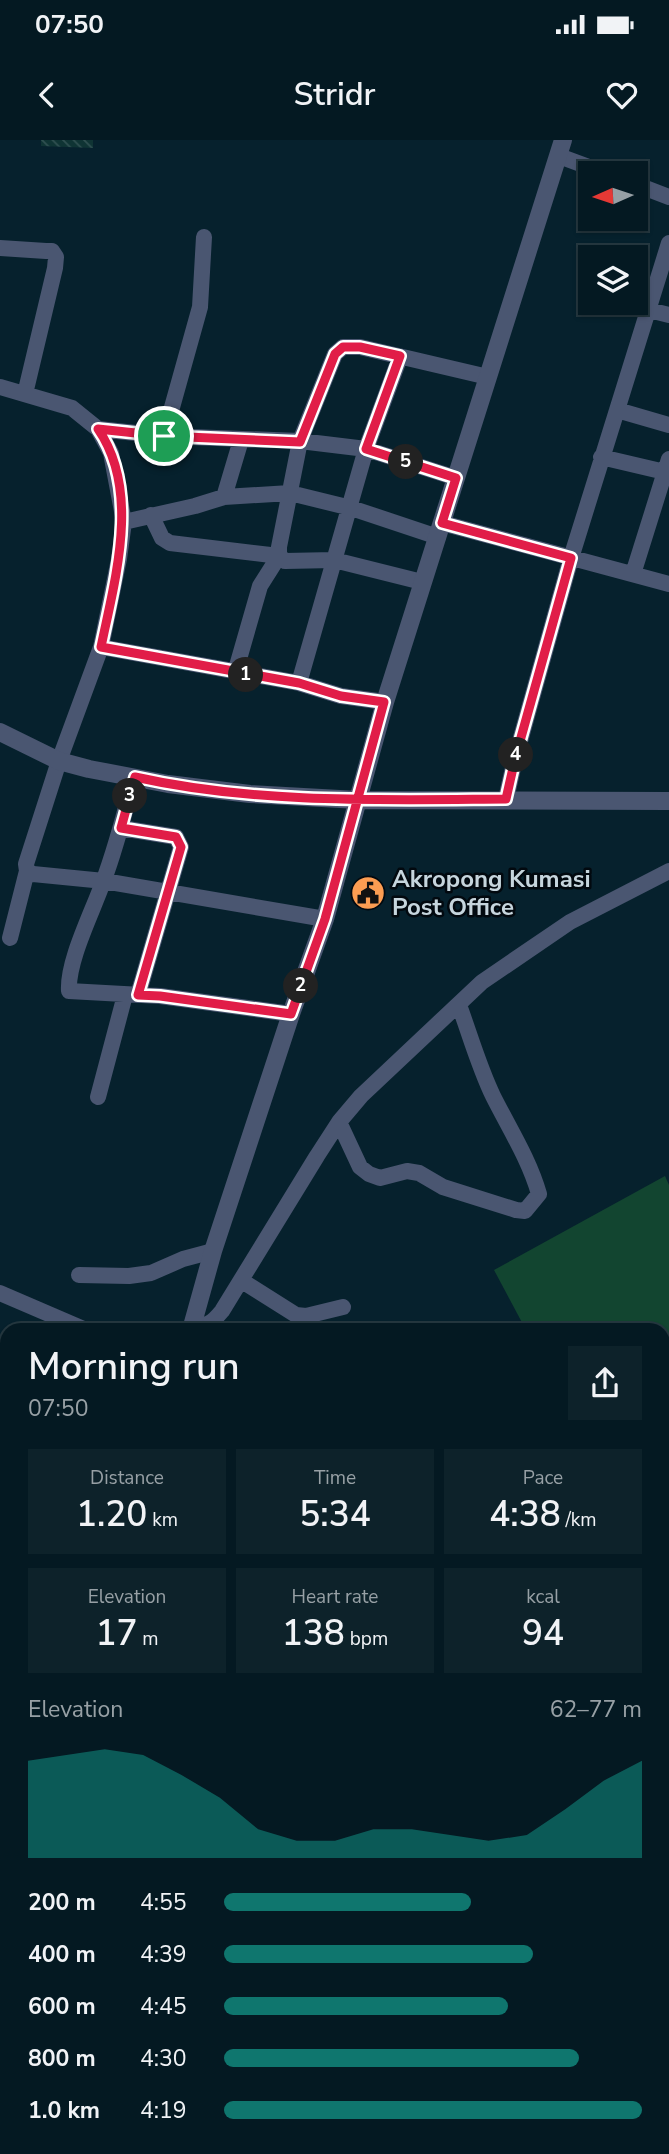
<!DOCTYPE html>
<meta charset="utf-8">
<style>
:root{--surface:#041922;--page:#0d222a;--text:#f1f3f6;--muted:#97a0a5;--line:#253840;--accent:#0f766e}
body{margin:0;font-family:"Nunito Sans",sans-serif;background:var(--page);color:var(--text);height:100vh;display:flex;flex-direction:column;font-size:26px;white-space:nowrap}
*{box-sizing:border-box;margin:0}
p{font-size:23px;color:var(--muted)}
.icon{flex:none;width:38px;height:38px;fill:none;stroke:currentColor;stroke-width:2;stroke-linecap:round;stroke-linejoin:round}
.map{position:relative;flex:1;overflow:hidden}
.panel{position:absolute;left:0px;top:1183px;width:670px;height:831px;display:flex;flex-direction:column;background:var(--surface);border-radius:21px 21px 0 0;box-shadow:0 2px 5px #0004,0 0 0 2px var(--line)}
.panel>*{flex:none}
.needle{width:46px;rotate:267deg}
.tools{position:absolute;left:578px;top:21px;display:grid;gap:14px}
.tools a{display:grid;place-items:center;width:70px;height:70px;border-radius:0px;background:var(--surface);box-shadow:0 2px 5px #0004,0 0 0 2px var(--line);font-size:35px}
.pin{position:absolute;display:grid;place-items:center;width:60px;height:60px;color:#fff;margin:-30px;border:4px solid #fff;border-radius:50%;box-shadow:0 2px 7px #0007}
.km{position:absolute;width:35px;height:35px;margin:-18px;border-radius:50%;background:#222;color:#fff;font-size:19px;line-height:35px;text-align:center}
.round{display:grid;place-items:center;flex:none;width:74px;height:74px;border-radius:0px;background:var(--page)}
.head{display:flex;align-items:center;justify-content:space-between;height:119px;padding:0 28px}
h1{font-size:38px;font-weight:600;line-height:52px}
.stats{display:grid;grid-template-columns:repeat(3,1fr);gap:10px;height:119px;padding:7px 28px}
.stats div{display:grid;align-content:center;border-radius:0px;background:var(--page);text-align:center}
.stats b{font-size:35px;font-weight:600}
.stats small{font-size:19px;font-weight:400}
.stats p{font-size:19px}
.chart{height:196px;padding:14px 28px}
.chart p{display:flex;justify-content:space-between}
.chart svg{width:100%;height:126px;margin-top:7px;fill:var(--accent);opacity:.7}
ul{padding:0 28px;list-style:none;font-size:23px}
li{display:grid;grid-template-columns:112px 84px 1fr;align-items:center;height:52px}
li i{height:18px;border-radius:9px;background:var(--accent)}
.status{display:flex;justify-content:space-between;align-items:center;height:49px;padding:0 35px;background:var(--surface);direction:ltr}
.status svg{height:19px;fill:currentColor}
header{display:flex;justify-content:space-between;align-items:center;height:91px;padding:0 28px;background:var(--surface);font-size:32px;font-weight:600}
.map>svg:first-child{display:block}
.built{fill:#082c3c}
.garden{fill:#124530}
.building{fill:url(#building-back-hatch)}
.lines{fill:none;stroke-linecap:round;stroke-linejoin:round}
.service{stroke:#4a5671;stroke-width:8}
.minor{stroke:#4a5671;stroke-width:16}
.tertiary{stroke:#4a5671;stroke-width:18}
.primary{stroke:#758dc5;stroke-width:18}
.route-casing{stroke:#fff;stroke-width:14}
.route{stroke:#e11d48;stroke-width:9}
.labels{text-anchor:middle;stroke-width:5;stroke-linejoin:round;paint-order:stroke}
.poi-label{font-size:24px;font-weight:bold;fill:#c6d5dd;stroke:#02090f;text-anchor:start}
</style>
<div class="status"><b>07:50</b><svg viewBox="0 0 49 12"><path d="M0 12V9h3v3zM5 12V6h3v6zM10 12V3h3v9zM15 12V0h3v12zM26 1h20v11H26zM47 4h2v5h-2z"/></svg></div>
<header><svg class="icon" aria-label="back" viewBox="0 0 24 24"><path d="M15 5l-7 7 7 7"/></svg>Stridr<svg class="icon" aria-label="heart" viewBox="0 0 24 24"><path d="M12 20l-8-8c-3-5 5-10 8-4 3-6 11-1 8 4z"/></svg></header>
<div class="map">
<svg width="669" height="2014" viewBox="0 0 669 2014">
<defs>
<pattern id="building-back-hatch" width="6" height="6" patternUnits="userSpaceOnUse" patternTransform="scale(1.75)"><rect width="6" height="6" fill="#0f3434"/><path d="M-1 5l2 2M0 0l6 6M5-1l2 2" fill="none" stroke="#305051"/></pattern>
</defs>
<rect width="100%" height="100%" fill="#06212d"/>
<path class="built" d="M243 2007H349L356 2014H236Z"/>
<path class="garden" d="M665 1036 669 1045V1199L663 1202V1190H526L494 1130Z"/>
<path class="building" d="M41 0H93V8L41 6Z
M7 1929V1954L0 1951Z"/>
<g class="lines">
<path class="service" d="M323 2014 329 2007"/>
<path class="minor" d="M559 16 605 33
M635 44 669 57
M0 108 46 111H52L56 117 55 128 25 254
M649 170 669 175
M0 247 72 268 98 289 111 313 124 382 119 419 101 507 59 621 26 724 27 731 10 798
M617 270 669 285
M98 289 164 296 300 301 366 309 456 338
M164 296 200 167 204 97
M601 317 669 333
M224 357 241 300
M151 375 162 398 170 403 279 416 260 446 235 533
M124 382 195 366 224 357 290 353 351 368 438 397
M442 383 669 444
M633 434 669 319
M422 442 334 420 285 421 279 416V407L300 301 335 214 343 207H360L488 237
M101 507 299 543 341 556 385 562
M299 543 366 309 400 217
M134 637C125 672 116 708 103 742 93 771 67 821 69 851L160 856 291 874
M506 659 515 619 571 418 669 103
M121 688 176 697 181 707 138 855
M27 731 33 734 104 741 325 779
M98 957 125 855
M339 982 360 1027 369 1034 380 1038 407 1031 419 1033 443 1047 516 1070 525 1071 539 1054C529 1019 509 988 493 956 479 927 470 895 459 865
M79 1135 129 1136 151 1133 183 1119 213 1111
M242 1141 296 1175 306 1176 343 1167
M0 1153 86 1190
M192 1186C207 1187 212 1183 222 1171L317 1016 339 982 361 956 482 842 570 782 669 731
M0 1532 7 1535
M663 1634 669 1641
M0 1841 7 1845
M0 1913 7 1916
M0 1971 7 1973
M98 2007 116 2014
M337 2007 346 2014"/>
<path class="tertiary" d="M0 592 59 621 89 629 168 644 250 654 358 660 669 661
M191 1190 213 1111 291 874 325 779 385 562 563 0
M0 1812 7 1789"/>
<path class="primary" d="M663 1538 669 1532
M218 2014 225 2007"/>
</g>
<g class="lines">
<g class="route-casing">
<path id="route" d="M164 296 98 289C141 351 115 439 101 507L299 543 341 556 384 562 325 779 291 874 160 856 138 855 181 707 176 697 121 688 135 637C256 664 382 660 506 659L515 619 571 418 442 383 456 338 366 309 400 216 360 207H343L335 214 300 302 164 296"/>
</g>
<use href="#route" class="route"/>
</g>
<defs>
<g id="civic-disc" transform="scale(1.75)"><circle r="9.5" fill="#fc9d52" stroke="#02090f"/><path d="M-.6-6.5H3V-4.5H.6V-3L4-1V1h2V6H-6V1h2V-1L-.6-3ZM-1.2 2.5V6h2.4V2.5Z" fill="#111"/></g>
</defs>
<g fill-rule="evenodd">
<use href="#civic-disc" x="368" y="753"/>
</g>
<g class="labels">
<g class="poi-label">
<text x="392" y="747">Akropong Kumasi<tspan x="392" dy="28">Post Office</tspan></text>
</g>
</g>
</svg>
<div class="tools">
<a><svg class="needle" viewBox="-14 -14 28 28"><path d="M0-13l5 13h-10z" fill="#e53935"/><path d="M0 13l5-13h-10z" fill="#97a0a5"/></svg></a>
<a><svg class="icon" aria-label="layers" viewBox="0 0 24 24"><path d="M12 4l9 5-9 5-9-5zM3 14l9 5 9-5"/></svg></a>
</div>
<div class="pin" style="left:164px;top:296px;background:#1e9e55"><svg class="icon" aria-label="arrive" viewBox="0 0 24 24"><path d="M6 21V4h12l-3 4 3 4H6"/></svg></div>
<b class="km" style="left:246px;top:535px">1</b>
<b class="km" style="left:301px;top:846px">2</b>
<b class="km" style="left:130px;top:656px">3</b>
<b class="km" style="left:516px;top:615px">4</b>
<b class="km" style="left:406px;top:322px">5</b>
<section class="panel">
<div class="head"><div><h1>Morning run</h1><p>07:50</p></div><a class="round"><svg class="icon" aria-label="share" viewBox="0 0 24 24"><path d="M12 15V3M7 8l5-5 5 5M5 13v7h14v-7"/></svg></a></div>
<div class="stats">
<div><p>Distance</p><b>1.20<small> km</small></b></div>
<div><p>Time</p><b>5:34</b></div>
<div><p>Pace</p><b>4:38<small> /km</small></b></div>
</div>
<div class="stats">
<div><p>Elevation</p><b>17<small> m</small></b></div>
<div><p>Heart rate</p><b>138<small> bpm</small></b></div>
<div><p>kcal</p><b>94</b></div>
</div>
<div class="chart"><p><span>Elevation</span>62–77 m</p>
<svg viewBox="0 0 160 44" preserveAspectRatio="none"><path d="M0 44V10L10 8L20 6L30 8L40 15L50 23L60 34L70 38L80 38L90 34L100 34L110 36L120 38L130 36L140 27L150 17L160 10V44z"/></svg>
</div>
<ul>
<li><b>200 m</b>4:55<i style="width:59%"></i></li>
<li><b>400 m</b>4:39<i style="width:74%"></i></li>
<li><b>600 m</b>4:45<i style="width:68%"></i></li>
<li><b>800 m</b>4:30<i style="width:85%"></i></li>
<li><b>1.0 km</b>4:19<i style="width:100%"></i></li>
</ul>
</section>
</div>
